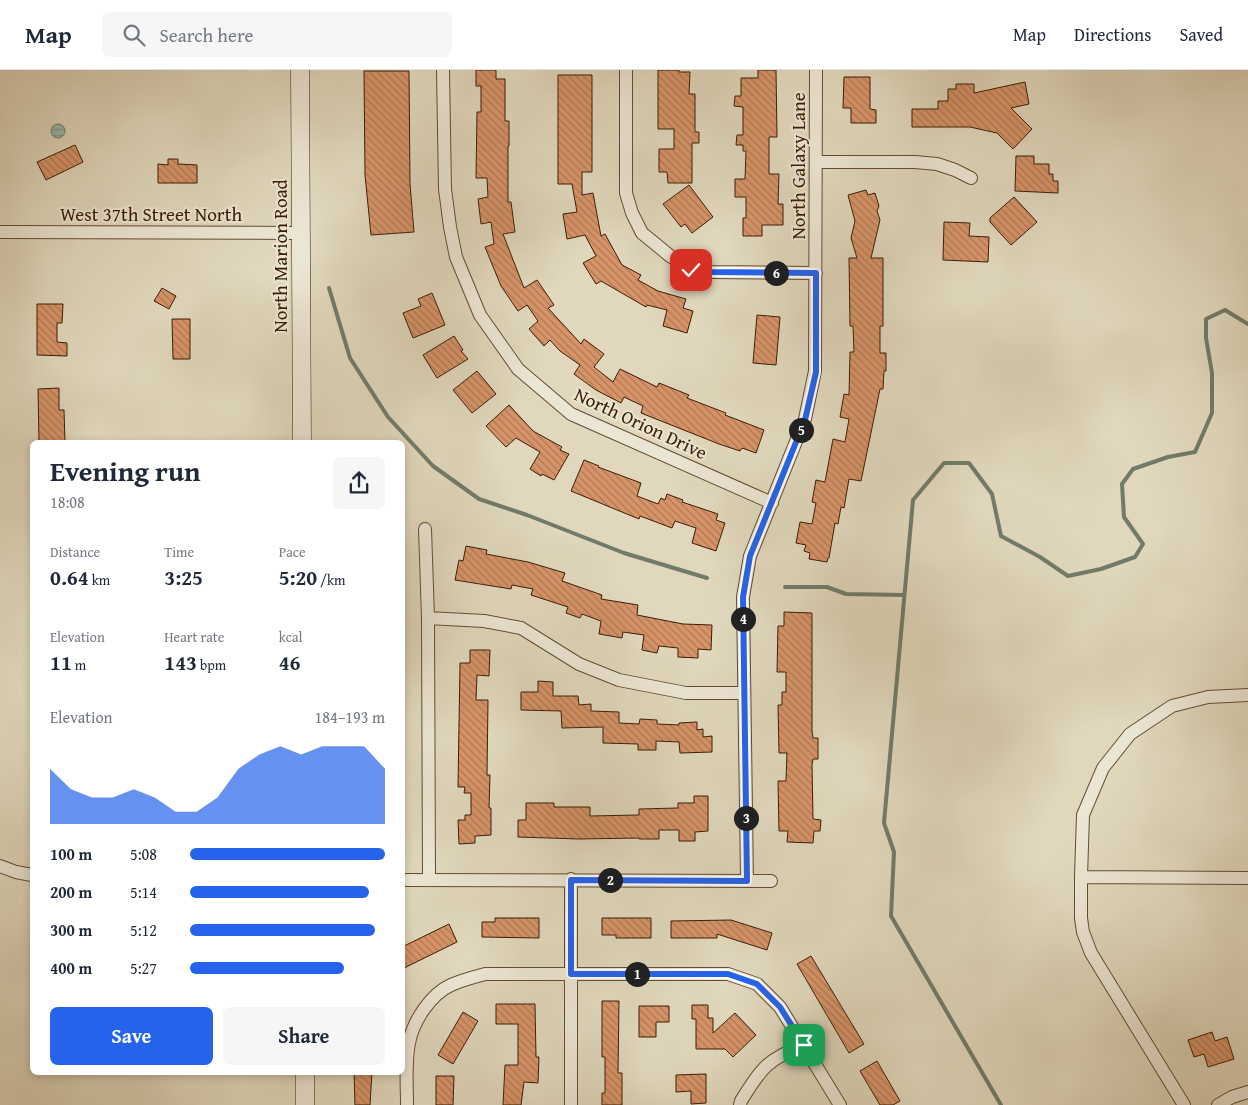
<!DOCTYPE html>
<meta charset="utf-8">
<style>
:root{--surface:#fff;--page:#f6f6f7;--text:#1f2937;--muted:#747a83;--line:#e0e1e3;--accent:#2563eb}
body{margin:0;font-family:"Gentium Book Plus",serif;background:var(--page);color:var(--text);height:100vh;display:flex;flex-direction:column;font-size:19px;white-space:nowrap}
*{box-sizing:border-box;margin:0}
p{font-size:16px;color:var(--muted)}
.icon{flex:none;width:28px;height:28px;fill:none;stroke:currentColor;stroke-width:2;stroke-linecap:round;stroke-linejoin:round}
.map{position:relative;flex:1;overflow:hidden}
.drawer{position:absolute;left:30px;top:370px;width:375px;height:635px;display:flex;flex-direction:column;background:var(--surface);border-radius:8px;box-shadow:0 2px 8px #0003}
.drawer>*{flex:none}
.pin{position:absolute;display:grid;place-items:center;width:42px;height:42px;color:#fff;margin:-21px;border-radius:10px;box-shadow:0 2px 8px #0006}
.km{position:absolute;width:25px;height:25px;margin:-12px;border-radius:50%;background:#222;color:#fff;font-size:14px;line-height:25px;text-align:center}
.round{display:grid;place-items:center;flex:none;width:52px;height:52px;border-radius:8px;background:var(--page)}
.headline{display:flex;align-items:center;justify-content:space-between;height:85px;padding:0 20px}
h1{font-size:28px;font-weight:800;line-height:38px}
.figures{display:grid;grid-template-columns:repeat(3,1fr);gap:8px;height:85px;padding:5px 20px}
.figures div{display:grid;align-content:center}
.figures b{font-size:21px;font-weight:800}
.figures small{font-size:14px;font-weight:400}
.figures p{font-size:14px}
.chart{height:140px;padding:10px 20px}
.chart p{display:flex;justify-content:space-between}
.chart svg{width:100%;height:90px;margin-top:5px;fill:var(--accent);opacity:.7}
.primary-button{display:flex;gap:10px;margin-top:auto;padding:10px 20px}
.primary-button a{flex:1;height:58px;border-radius:8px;background:var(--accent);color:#fff;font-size:20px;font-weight:800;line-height:58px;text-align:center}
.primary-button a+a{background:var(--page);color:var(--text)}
ul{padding:0 20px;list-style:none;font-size:16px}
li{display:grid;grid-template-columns:80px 60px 1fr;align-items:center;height:38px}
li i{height:12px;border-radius:6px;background:var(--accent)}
header{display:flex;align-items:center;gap:30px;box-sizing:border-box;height:70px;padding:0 25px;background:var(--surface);border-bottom:1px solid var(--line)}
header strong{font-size:24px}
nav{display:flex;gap:28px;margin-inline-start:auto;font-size:18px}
.search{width:350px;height:45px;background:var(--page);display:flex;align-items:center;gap:12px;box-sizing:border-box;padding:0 18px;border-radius:8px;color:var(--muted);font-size:19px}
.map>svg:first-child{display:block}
.water{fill:url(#water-rules);stroke:#707b69}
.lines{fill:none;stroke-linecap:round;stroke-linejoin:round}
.stream{stroke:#707b69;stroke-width:4}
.building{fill:url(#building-back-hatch);stroke:#3b1d05}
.street-casing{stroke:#644c33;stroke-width:14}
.secondary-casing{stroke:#3b1d05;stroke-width:19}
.street{stroke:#ebe5d3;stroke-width:12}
.secondary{stroke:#ebe5d3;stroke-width:18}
.route-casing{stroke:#fff;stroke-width:10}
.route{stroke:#2563eb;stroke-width:6}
.labels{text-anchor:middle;stroke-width:4;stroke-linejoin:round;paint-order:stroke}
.street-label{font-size:19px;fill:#3b1d05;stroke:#ebe5d3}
</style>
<header>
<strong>Map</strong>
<div class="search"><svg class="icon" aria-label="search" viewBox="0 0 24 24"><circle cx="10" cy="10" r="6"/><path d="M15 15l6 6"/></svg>Search here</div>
<nav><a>Map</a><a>Directions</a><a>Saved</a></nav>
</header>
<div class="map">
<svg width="1248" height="1035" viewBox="0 0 1248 1035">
<defs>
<pattern id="water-rules" width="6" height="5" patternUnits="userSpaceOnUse" patternTransform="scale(1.25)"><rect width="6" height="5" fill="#94baac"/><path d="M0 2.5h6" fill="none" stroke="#809f92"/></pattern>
<pattern id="building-back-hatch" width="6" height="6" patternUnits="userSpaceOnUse" patternTransform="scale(1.25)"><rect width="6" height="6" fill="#d79468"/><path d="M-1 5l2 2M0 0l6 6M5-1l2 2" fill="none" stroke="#b07854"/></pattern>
</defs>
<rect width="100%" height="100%" fill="#e0d7bc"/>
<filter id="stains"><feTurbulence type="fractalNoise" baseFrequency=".004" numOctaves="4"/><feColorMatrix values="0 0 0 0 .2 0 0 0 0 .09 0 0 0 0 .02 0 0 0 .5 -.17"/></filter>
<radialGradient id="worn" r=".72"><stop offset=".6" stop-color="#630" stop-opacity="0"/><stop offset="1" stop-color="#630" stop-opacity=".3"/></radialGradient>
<path class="water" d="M51 61a7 7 0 1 1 14 0a7 7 0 1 1-14 0Z"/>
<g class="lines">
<path class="stream" d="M329 218 350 288 388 347 433 396 479 429 527 445 624 483 707 508
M785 517H827L846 524 904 525
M1001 1035 891 846 894 782 884 753 913 430 944 393H969L992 424 1001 466 1040 487 1068 506 1101 499 1135 487 1143 474 1124 447 1122 414 1133 399 1168 387 1195 382 1212 343V303L1206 268V249L1225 240 1248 254"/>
</g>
<path class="building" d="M476 0H496V9H505V51H509V76H508V132H511L515 162 503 164 524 218 537 210 554 235 548 238 581 274 584 269 604 284 594 297 613 312 620 299 657 317 659 313 689 325 687 328 726 343 725 345 764 360 756 383 742 378 740 381 719 374 641 343 643 336 624 327 621 333 596 320 574 304 580 295 560 281 550 270 544 276 529 259 538 251 527 235 518 241 501 216 485 177 494 174 491 152 481 154 478 129 488 127 487 108H476L477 42H481V16H476Z
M658 0H679V2H690L689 24H695V62H699V73H692V113H668L667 102H659V79H674V59H658Z
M758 0H776L777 67H769V104H779L778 134H783V155H762V166H743V148H746V127H735V109H745L746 81H743V75H736L737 65H743V37L734 36 735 26H741V8H758Z
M364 1H409L410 114 414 162 371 165 365 105Z
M558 5H592V102H582V125L593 123 601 166 605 164 622 195 641 205 638 210 658 221 686 229 683 238 693 241 687 263 663 256 667 240 647 235 646 237 601 211 596 214 583 193 596 186 585 165 567 169 563 144 577 142 572 114H558Z
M844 7H870V39L876 40V53H851V38H843Z
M1025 12 1029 34 1011 38 1032 59 1013 79 997 63 970 57H912V39H938V31H948V19H956V14H974V23Z
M75 75 83 92 46 110 37 92Z
M1016 86H1034V94H1049V104H1053V111H1058V123L1015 121Z
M168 89H178V94L197 95V113H158V94L168 95Z
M689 115 713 147 692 163 685 154 681 157 663 134Z
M866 120 868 125 875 123 879 136 877 141 880 150 871 188H883V256H880V283H886V301H884L883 319H880L861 411 849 409 844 438 841 437 838 454 835 453 829 488H828L827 492 809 489 810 483 804 481 806 475 796 473 800 452 812 454 816 433 812 432 816 410 825 412 833 369 845 372 849 349 840 347 844 324 849 325 850 282H854L853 256H850L849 188H857L851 168 855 151 848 125Z
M1014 127 1037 152 1011 175 990 152V148Z
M944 152 970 153 969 166 989 167 988 192 943 190Z
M162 218 176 226 169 239 154 231Z
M432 223 445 255 413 268 403 243 421 236 418 229Z
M37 234H63L62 253H57V272L67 273V286L37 285Z
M757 245 780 247 776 295 753 293Z
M172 249H190V289H173Z
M454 266 463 280 461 281 468 289 437 308 423 285Z
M477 301 496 324 472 343 453 320Z
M59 318V340H64L65 372H39L38 319Z
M509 335 533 361 562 377 560 380 569 384 554 410 542 404 541 406 530 399 540 382 516 368 506 377 486 356Z
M584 390 599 396 598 397 641 413 637 426 658 434 661 428 665 430 667 424 683 430 682 432 718 444 716 450 725 453 716 481 692 473 696 458 675 451 672 458 640 446 639 449 571 421Z
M466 476 487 480 486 484 528 492 565 503 562 511 602 525 601 529 638 535 637 545 683 554 712 555 711 580 698 579V588L678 587V578L659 576 657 583 642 580 644 565 623 562 622 568 599 564 601 551 582 544 580 548 566 543 568 537 531 525 533 519 512 515 511 519 455 510 459 490 463 491Z
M784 542 812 543V661L813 668H818V689H813L812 695 813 749 821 750 820 761H814L813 773 787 772 788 761H779L778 711H786L787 683H779L778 635H782V622H786V602H777L778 556H784Z
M470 580H490L489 606 477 605 476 630H488L487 705H490L489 738H491V765L475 766V773L459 774 458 750H465V745H471V723H464L465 717H458L460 593H470Z
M538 611 553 612V626H578L579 635 591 634V641L619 642V653L639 654 640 649 657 650V654L679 655V653L697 652V660L703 659V667L712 666V682L680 683 679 672 656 671V680H638V674L603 673V657L562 658 561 641 521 640V622H538Z
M694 726H708V761L695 762V771H679V760H659V769H639V768L579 769 518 767V750H526V733H554V737H590V746L639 745V739L678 738V733H694Z
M495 848H539V868L482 867V852H495Z
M602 848H651V868H616V865H602Z
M731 850 772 863 767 880 717 864V868H671V851Z
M449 854 457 872 402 899V877Z
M811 886 864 974 849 983 797 894Z
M602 931H619L618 1003H622V1035H602V1023H605V987H602Z
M496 934H535L536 987H539L538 1013 524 1012 521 1035H503L505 995H518V954H496Z
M692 935H708V948H713V963L735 943 756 965 733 987 725 979H696V949H692Z
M639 936H669V952H656V967H639Z
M463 942 478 951 453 994 438 985Z
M1212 962 1215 971 1227 967 1234 989 1208 997 1204 984 1194 987 1188 970Z
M877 991 900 1031 893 1035H880L860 1001Z
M354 1002H372L370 1035H355Z
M706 1004V1033L691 1034V1021L676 1022V1005Z
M436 1006H454L453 1035H436Z"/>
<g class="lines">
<g class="street-casing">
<path id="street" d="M443 0 445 119 450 157 456 187 480 245 518 299 571 344 772 433
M626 0V123L632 143 642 163 670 186 691 200 712 202 816 203
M817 92H915L937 94 955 100 971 108
M0 162 301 163
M425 459 428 548 429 809
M428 548 484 551 521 558 579 594 619 610 686 623H744
M0 796 16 802 32 805
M1081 807 1248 808
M402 810 771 811
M747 811 743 527 750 486 805 349 815 301 816 0
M407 1035C407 1015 405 993 409 973 413 951 431 924 451 915 462 910 474 907 485 904H728L757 914 780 937 840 1035
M571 1035V809
M740 1035 741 1031C761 998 768 989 804 975
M1184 1035 1091 883 1083 862 1081 848V807L1083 745 1103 698 1130 664 1172 636 1208 627 1248 625
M1218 1035 1232 1027 1248 1022"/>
</g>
<g class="secondary-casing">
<path id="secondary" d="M300 0 302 372
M305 1035V1002"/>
</g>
<use href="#street" class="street"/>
<use href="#secondary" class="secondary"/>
</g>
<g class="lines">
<g class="route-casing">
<path id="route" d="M691 200 712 202 816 203V302L805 350 750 486 743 527 747 811 571 810V904H728L757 914 780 937 804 975"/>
</g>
<use href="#route" class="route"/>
</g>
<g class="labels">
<g class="street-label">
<text transform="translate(798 96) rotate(-90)" y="7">North Galaxy Lane</text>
<text x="151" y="151">West 37th Street North</text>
<text transform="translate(280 186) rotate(-90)" y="7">North Marion Road</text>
<text transform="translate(641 353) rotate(25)" y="7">North Orion Drive</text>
</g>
</g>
<rect width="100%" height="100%" filter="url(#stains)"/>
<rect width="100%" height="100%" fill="url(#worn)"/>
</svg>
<div class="pin" style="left:804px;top:975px;background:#1e9e55"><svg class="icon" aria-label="arrive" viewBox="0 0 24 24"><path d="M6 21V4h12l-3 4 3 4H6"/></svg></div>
<div class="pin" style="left:691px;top:200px;background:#d93025"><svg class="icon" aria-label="check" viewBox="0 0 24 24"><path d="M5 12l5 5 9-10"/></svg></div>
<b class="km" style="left:637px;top:904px">1</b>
<b class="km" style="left:610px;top:810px">2</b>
<b class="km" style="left:746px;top:748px">3</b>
<b class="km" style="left:743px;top:549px">4</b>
<b class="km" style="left:801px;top:360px">5</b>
<b class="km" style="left:776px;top:203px">6</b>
<section class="drawer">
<div class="headline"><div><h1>Evening run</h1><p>18:08</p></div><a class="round"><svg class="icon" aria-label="share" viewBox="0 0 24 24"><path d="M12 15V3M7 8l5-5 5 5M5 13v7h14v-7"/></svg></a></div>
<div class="figures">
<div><p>Distance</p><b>0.64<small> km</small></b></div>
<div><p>Time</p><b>3:25</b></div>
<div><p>Pace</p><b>5:20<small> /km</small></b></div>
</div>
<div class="figures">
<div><p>Elevation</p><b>11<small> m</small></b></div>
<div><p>Heart rate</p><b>143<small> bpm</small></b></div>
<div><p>kcal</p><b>46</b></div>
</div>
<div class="chart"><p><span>Elevation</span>184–193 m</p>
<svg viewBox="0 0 160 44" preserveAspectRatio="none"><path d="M0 44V17L10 27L20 31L30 31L40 27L50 31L60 38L70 38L80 31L90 17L100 10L110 6L120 10L130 6L140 6L150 6L160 17V44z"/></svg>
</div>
<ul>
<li><b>100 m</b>5:08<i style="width:100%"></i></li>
<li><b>200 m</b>5:14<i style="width:92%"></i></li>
<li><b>300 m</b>5:12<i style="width:95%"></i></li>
<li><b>400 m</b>5:27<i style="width:79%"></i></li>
</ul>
<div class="primary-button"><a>Save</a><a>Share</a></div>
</section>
</div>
